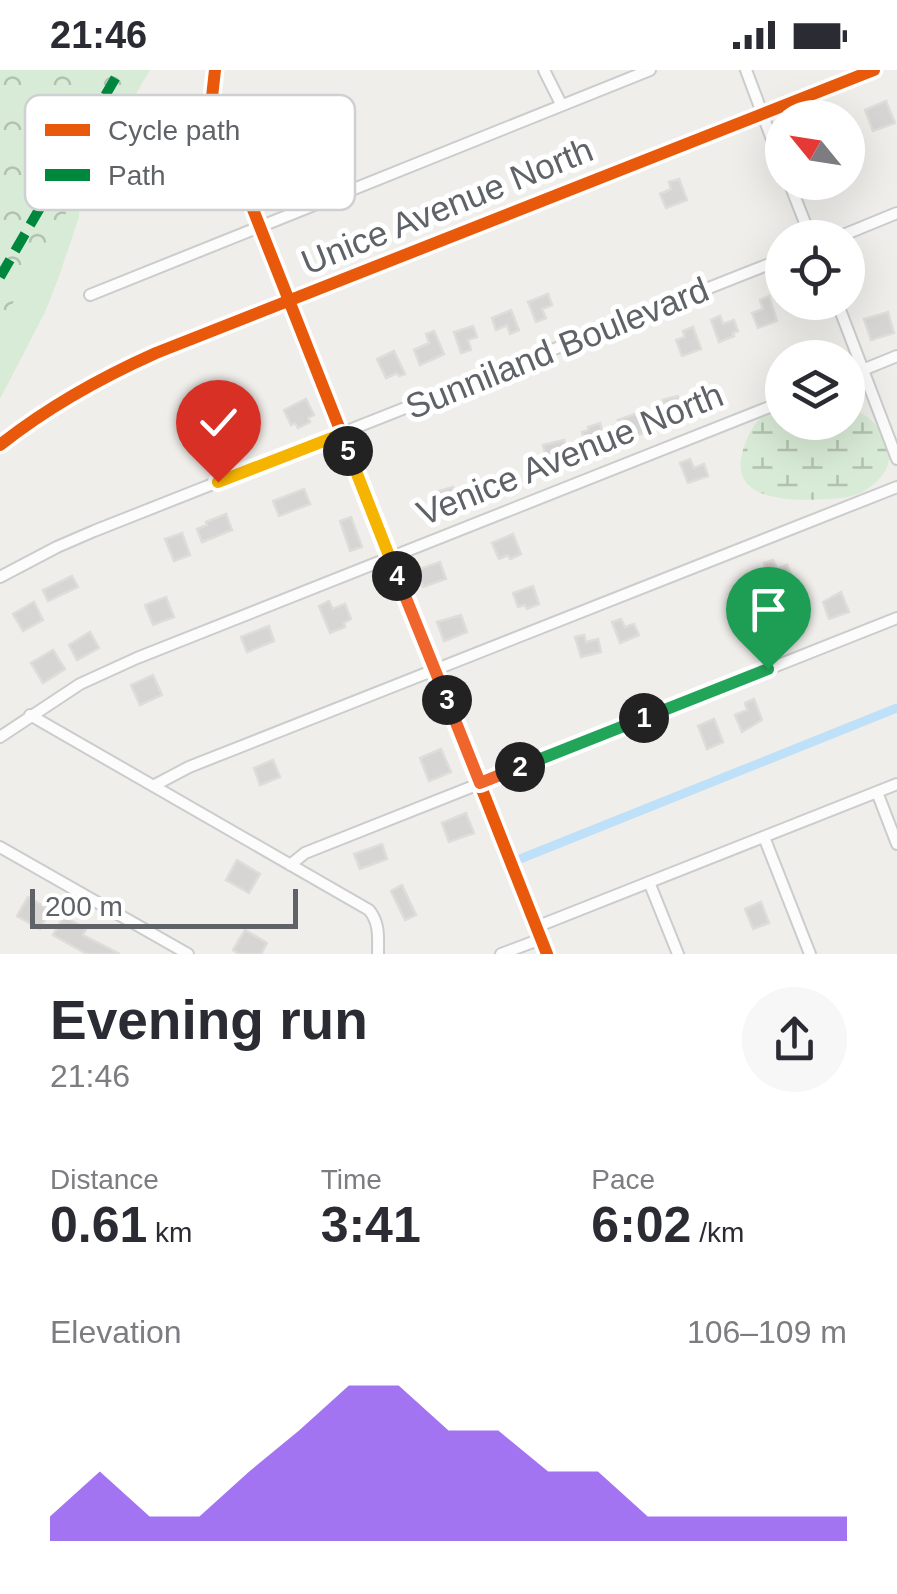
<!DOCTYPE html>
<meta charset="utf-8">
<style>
:root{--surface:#fff;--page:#f7f7f7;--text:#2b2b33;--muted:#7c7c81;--accent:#7c3aed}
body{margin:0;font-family:Arial,sans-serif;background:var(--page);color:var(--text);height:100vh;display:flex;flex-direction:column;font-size:38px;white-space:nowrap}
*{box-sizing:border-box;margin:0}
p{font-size:32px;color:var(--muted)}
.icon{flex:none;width:55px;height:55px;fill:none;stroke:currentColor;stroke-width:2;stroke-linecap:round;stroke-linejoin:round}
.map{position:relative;height:884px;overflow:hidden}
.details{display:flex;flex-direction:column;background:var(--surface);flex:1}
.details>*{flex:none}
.needle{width:65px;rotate:300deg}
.tools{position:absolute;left:765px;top:30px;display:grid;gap:20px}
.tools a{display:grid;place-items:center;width:100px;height:100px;border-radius:50%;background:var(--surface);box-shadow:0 10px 40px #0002;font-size:50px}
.scale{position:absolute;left:30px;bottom:25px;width:268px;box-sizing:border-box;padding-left:10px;border:5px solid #5f6368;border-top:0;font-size:28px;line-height:35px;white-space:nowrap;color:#5f6368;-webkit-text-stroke:8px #fff;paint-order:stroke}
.pin{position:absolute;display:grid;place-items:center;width:85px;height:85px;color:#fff;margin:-102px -42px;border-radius:50% 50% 50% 0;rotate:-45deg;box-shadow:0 0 10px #0007}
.pin .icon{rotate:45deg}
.km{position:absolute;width:50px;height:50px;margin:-25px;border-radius:50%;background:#222;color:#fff;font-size:28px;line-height:50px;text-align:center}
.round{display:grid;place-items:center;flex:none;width:105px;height:105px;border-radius:52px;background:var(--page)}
.summary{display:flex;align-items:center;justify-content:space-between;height:170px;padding:0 50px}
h1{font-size:55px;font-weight:600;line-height:75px}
.figures{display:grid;grid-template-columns:repeat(3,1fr);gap:15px;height:170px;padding:10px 50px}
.figures div{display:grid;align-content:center}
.figures b{font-size:50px;font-weight:600}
.figures small{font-size:28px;font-weight:400}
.figures p{font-size:28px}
.chart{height:280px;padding:20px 50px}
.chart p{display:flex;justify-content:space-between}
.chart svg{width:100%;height:180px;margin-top:10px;fill:var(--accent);opacity:.7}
.status{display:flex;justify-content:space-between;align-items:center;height:70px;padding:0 50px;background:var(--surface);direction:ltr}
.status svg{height:28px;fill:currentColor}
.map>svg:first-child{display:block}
.green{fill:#d8ebd6}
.forest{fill:url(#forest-crowns)}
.wetland{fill:url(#wetland-marsh)}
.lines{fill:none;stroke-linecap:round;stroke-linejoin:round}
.canal{stroke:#bfe0f9;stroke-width:9}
.building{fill:#d6d5d3;stroke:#deddd9;stroke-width:2.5}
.street-casing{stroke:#cbcccc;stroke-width:14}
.street{stroke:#fdfcfc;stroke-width:10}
.quiet{stroke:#00873e;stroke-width:10;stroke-dasharray:20 10;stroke-linecap:butt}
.cycleway-casing{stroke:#fff;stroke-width:19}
.cycleway{stroke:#e8590c;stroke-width:12}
.split-1-casing{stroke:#fff;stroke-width:20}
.split-2-casing{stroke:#fff;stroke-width:20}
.split-3-casing{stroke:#fff;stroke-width:20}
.split-4-casing{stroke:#fff;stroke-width:20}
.split-5-casing{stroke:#fff;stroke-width:20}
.split-6-casing{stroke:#fff;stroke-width:20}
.split-1{stroke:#22a559;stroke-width:12}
.split-2{stroke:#22a559;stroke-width:12}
.split-3{stroke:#f0652b;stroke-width:12}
.split-4{stroke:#f0652b;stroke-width:12}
.split-5{stroke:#f5b400;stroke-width:12}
.split-6{stroke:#f5b400;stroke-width:12}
.labels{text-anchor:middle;stroke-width:10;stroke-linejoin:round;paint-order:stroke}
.street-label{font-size:35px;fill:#5f6368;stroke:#fff}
.key{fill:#fff;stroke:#cfd0d2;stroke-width:2.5}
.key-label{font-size:28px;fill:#5f6368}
</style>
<div class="status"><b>21:46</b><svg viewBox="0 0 49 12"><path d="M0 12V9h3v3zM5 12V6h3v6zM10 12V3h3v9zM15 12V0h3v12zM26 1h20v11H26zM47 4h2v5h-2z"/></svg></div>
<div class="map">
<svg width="897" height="884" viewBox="0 0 897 884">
<defs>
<pattern id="forest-crowns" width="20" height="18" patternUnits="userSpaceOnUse" patternTransform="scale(2.5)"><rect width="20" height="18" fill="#d8ebd6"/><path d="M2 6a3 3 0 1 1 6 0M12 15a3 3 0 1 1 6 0" fill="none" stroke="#b2c2b1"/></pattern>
<pattern id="wetland-marsh" width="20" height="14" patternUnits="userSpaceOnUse" patternTransform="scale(2.5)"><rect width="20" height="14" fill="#d8ebd6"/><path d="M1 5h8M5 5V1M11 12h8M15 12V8" fill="none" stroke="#b2c2b1"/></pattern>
</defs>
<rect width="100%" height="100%" fill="#efeeea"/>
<path class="green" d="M79 98V147L58 209 45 242 0 329V145Z"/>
<path class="forest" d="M0 0H150L0 255Z"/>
<path class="wetland" d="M782 331V352H848V335C856 340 866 345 873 352 897 377 895 402 864 421 853 428 839 428 827 429 797 431 730 433 742 384 748 359 761 344 782 331Z"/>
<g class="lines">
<path class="canal" d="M520 789 897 638"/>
</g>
<path class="building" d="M886 31 895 53 873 61 865 40Z
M679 109 687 130 666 138 660 124 671 119 669 112Z
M548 224 552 235 542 239 546 248 536 252 528 232Z
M769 226 777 251 758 258 752 243 763 239 760 230Z
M511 240 519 260 510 264 507 255 496 260 492 248Z
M888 242 894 263 871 270 864 249Z
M720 246 723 254 734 250 738 261 733 263 734 266 719 272 711 250Z
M473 256 477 267 468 270 471 280 461 283 454 262Z
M693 257 701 279 682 286 676 270 685 267 683 261Z
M434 261 444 284 420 295 414 280 429 273 426 264Z
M394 281 405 304 399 306 397 303 386 308 377 289Z
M678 326 682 341 674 344 676 350 663 354 658 336 664 334 663 330Z
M306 329 314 345 308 348 310 352 298 358 295 353 291 355 284 340Z
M640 342 647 361 636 366 633 360 624 364 618 350Z
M224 351 231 370 209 378 203 359Z
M600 353 606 374 587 380 582 362 589 360 588 357Z
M564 370 569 391 560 393V390L548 393 543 375Z
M690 389 694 398 704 394 708 406 688 413 680 393Z
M453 417 459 434 436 442 431 428 441 425 439 421Z
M304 419 310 434 279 446 273 431Z
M226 444 232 460 202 472 197 459 207 455 206 452Z
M351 447 362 477 350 481 340 451Z
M182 463 190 485 174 491 165 469Z
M513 464 521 484 510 489 508 485 499 489 492 473Z
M773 490 777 499 787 495 791 506 771 514 764 493Z
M440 492 446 509 423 517 417 500Z
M72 506 78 517 48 531 43 520Z
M533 516 539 534 527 539 525 535 518 537 513 523Z
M841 522 849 542 829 549 823 532Z
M166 527 174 547 153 555 145 535Z
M329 531 333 539 345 534 351 549 344 553 345 557 330 563 319 536Z
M34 532 43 550 23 561 13 544Z
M461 545 467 562 444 571 437 552Z
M621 549 625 557 634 554 639 565 620 573 612 552Z
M269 556 274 571 247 582 241 567Z
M90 562 99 578 77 590 69 575Z
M584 565 586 572 598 569 601 582 581 587 575 567Z
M53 580 65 599 43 613 31 593Z
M153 605 162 625 140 635 131 615Z
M754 629 762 650 742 662 735 645 747 640 745 633Z
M714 649 723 672 707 679 698 656Z
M441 679 451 702 429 711 420 688Z
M273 690 280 707 260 715 254 698Z
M466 743 474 763 449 772 442 753Z
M382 774 387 789 360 799 354 784Z
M237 790 260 804 249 823 226 810Z
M402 815 416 845 405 850 391 821Z
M28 827 50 840 40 859 17 846Z
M761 832 769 853 753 859 745 839Z
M64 846 86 859 83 865 120 884H87L53 865Z
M245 860 267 873 261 884H239L233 880Z"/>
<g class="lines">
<g class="street-casing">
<path id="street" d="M215 0 212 27 241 109 547 884
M544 0 561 34
M746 0 782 96
M789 112 811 168
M836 168 897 143
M90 225 650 0
M837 232 897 389
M848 306 897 286
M0 375C48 337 100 308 156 283L874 0
M0 507 57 477 94 461 782 189
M30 645 369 840C380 853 378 868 378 884
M0 667 80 614 137 588 782 332
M153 716 189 697 897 417
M877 722 897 774
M764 767 810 884
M0 777 188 884
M290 795 305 783 897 548
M649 812 678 884
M536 857 897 714
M501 884 541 869"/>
</g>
<use href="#street" class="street"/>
<path class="quiet" d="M0 207 120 0"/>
<g class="cycleway-casing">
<path id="cycleway" d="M215 0 212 27 241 109 547 884
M0 375C48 337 100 308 156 283L874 0"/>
</g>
<use href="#cycleway" class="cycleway"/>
</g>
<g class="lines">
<g class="split-1-casing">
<path id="split-1" d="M644 648 768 599"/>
</g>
<g class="split-2-casing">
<path id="split-2" d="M520 697 644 648"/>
</g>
<g class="split-3-casing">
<path id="split-3" d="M447 630 480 713 520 697"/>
</g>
<g class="split-4-casing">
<path id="split-4" d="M397 506 447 630"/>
</g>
<g class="split-5-casing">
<path id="split-5" d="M348 381 397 506"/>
</g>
<g class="split-6-casing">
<path id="split-6" d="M218 412 342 364 348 381"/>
</g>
<use href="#split-1" class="split-1"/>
<use href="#split-2" class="split-2"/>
<use href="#split-3" class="split-3"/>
<use href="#split-4" class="split-4"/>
<use href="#split-5" class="split-5"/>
<use href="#split-6" class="split-6"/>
</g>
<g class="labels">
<g class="street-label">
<text transform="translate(447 136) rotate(-22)" y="12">Unice Avenue North</text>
<text transform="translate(557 278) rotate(-22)" y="12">Sunniland Boulevard</text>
<text transform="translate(570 384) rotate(-22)" y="12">Venice Avenue North</text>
</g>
</g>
<rect x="25" y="25" width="330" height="115" rx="15" class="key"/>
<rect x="45" y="54" width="45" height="12" fill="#e8590c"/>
<rect x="45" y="99" width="45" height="12" fill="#00873e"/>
<g class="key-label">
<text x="108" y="70">Cycle path</text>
<text x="108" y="115">Path</text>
</g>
</svg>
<div class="tools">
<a><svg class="needle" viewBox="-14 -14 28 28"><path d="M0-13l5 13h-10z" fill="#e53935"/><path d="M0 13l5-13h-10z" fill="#7c7c81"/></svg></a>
<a><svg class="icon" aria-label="locate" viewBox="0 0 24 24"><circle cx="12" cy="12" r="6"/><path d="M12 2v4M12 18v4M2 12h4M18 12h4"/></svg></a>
<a><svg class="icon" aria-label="layers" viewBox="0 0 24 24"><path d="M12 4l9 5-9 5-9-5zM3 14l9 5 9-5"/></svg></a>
</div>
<div class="scale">200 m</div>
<div class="pin" style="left:768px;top:599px;background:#1e9e55"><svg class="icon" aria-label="arrive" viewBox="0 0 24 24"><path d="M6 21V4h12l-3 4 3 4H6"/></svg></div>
<div class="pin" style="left:218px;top:412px;background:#d93025"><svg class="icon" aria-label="check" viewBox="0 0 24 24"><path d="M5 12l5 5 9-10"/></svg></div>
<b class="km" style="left:644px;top:648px">1</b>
<b class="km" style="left:520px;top:697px">2</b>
<b class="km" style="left:447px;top:630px">3</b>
<b class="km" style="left:397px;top:506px">4</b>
<b class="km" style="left:348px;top:381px">5</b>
</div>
<section class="details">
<div class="summary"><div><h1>Evening run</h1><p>21:46</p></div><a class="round"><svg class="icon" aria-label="share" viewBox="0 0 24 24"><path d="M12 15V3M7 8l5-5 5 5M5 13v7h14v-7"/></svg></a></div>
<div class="figures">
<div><p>Distance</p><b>0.61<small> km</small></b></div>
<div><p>Time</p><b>3:41</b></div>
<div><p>Pace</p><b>6:02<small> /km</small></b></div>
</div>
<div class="chart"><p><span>Elevation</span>106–109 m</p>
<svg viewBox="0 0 160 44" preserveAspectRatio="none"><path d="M0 44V38L10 27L20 38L30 38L40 27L50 17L60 6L70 6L80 17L90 17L100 27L110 27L120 38L130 38L140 38L150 38L160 38V44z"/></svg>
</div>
</section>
